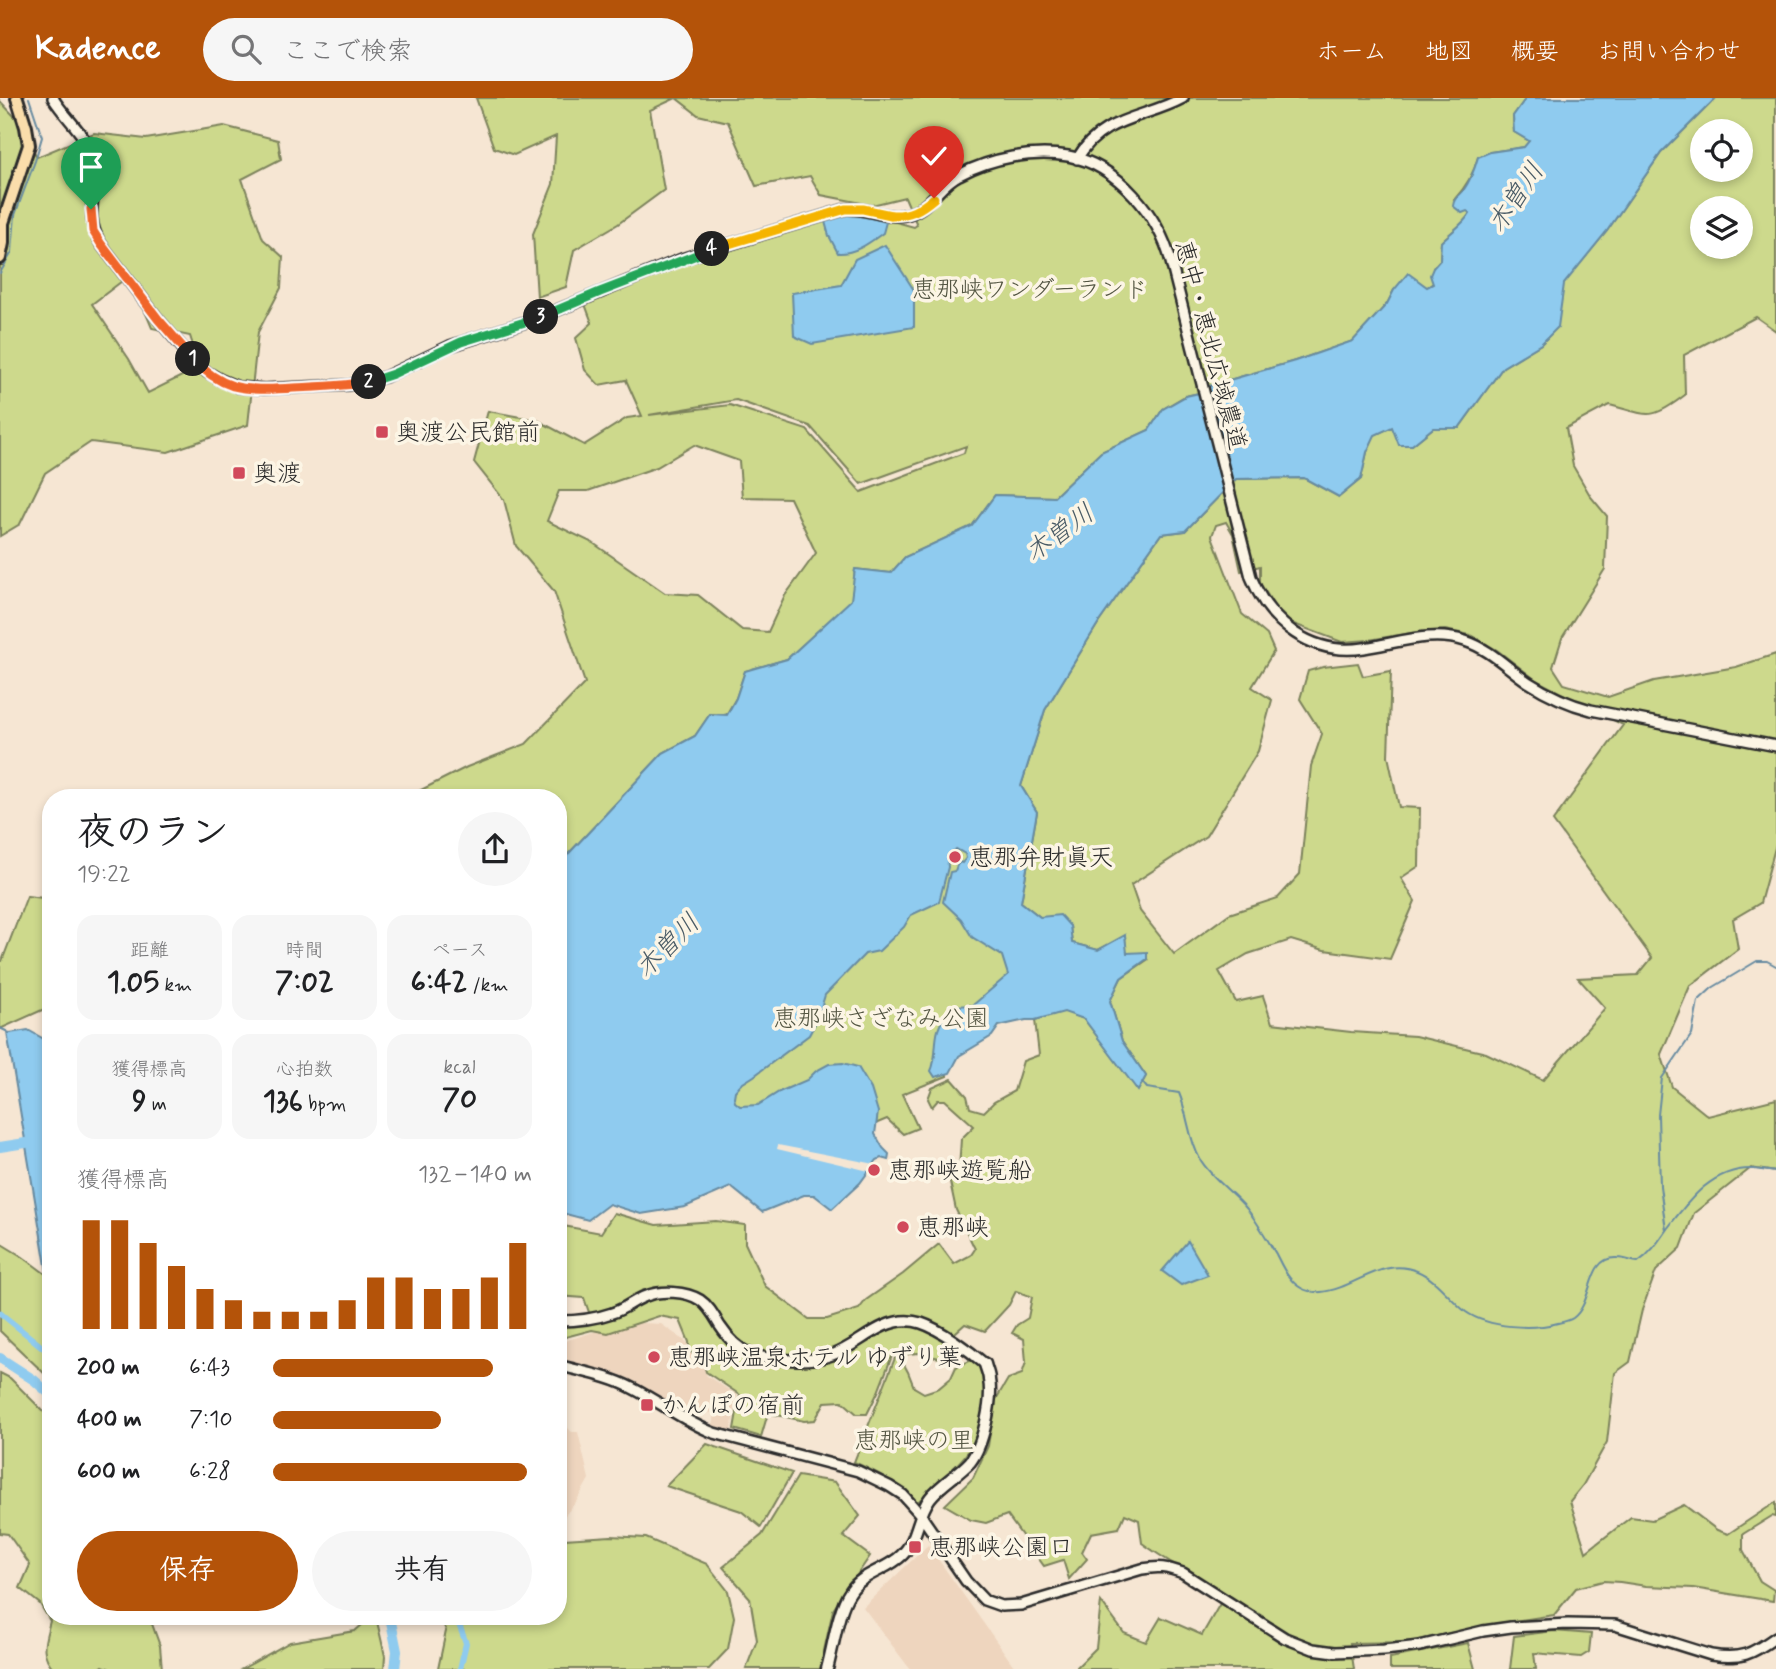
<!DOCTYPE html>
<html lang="ja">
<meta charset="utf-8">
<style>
:root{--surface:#fff;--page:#f6f6f6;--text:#202124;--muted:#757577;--accent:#b45309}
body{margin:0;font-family:Mynerve,"Klee One",sans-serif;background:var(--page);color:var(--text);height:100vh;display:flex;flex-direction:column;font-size:26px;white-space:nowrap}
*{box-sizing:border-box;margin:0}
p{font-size:23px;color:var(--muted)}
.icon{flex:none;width:38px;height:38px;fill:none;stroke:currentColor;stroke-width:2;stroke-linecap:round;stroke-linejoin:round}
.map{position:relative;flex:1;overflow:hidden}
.sheet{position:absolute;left:42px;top:691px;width:525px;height:836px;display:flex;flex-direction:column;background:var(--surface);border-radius:28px;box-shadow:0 4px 10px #0003}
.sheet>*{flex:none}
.fabs{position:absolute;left:1690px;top:21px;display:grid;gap:14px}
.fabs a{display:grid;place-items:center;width:63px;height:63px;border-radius:50%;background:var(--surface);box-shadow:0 4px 10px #0003;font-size:35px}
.pin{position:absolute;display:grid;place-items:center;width:60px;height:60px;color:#fff;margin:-72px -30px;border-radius:50% 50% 50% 0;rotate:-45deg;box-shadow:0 0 7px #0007}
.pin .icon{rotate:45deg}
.km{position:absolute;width:35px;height:35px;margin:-18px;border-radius:50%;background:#222;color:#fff;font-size:19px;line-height:35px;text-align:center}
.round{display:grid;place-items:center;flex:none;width:74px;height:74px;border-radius:37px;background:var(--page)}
.head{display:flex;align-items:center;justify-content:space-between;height:119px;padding:0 35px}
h1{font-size:38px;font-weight:700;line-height:52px}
.figures{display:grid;grid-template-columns:repeat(3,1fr);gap:10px;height:119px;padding:7px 35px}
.figures div{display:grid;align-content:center;border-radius:18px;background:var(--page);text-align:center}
.figures b{font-size:30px;font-weight:700}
.figures small{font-size:19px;font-weight:400}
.figures p{font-size:19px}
.chart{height:196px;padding:14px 35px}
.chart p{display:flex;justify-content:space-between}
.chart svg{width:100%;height:126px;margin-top:7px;stroke:var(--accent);stroke-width:6}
.button{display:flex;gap:14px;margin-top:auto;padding:14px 35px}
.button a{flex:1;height:80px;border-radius:42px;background:var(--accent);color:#fff;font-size:28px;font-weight:700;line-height:80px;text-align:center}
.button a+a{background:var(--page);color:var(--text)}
ul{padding:0 35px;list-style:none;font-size:23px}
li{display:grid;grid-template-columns:112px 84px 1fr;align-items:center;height:52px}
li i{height:18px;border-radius:9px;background:var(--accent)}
header{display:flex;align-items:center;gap:42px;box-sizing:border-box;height:98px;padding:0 35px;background:var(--accent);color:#fff}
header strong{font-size:33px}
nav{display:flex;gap:38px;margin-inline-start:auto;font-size:24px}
.search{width:490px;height:63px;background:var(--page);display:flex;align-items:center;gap:18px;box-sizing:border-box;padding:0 24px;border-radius:38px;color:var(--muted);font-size:26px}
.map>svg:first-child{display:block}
.built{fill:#eed5be}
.green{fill:#cdd98c;stroke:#7c825c;stroke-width:2;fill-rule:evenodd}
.water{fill:#8fcbef;stroke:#678ba1;stroke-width:2}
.pier{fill:#f6e6d3}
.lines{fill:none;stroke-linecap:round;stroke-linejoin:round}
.stream{stroke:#678ba1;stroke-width:2}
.canal{stroke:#8fcbef;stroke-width:6}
.river{stroke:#8fcbef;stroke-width:10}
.tertiary-casing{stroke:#2b2b2b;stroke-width:14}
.secondary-casing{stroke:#2b2b2b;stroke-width:15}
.primary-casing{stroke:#2b2b2b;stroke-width:16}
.tertiary{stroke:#fcf5e5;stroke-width:9}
.secondary{stroke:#fcf5e5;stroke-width:10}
.primary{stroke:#faddab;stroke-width:10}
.split-1-casing{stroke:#fff;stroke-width:14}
.split-2-casing{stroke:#fff;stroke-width:14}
.split-3-casing{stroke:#fff;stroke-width:14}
.split-4-casing{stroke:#fff;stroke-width:14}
.split-5-casing{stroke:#fff;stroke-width:14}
.split-6-casing{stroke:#fff;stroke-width:14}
.split-1{stroke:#f0652b;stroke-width:9}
.split-2{stroke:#f0652b;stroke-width:9}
.split-3{stroke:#22a559;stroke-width:9}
.split-4{stroke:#22a559;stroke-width:9}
.split-5{stroke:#f5b400;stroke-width:9}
.split-6{stroke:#f5b400;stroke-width:9}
.poi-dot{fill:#d1495b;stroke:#fcf5e5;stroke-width:2.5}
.labels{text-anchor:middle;stroke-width:7;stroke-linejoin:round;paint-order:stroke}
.park-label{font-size:24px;fill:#545643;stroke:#fcf5e5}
.street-label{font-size:24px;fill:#2b2b2b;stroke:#fcf5e5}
.poi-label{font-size:24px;fill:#2b2b2b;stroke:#fcf5e5;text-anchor:start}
.water-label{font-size:26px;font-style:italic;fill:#495b66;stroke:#fcf5e5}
</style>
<header>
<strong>Kadence</strong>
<div class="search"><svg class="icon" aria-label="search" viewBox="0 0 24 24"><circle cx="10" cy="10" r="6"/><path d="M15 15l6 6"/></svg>ここで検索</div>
<nav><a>ホーム</a><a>地図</a><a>概要</a><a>お問い合わせ</a></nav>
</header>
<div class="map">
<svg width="1776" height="1571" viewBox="0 0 1776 1571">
<rect width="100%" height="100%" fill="#f6e6d3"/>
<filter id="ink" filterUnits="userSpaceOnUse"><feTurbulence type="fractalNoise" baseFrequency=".0143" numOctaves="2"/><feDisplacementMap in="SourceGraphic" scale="14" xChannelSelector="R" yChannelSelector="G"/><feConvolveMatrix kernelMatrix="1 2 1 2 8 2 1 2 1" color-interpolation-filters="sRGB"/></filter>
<g filter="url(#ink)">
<path class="built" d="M626 1224 661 1226 688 1245V1254L701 1262 707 1278 737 1297 731 1334 712 1329 714 1317 702 1309 693 1322 621 1281 610 1276 558 1262V1245Z
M558 1320 572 1334H578L589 1381 576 1404 558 1426Z
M928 1447 1016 1571H910L863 1509Z"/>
<path class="green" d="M476 0H1526L1513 18 1514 34 1529 43 1525 49 1490 54 1478 59C1474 75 1466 89 1454 102L1470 115C1463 127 1451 134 1441 144L1440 162 1433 170V185L1428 189 1394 192 1387 206 1353 243 1295 263 1212 287 1199 295 1185 298 1163 311 1149 332 1101 354 1054 399 995 397 972 428 905 459 891 475 855 471 852 502 787 561 745 573 736 600 726 617 710 616 695 638 663 655 558 767V700H405L467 669 526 646 585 585 554 493 516 448 504 402 474 364 488 313 537 322 584 347 627 320 642 318 626 282 599 287 585 272 576 240 592 225 585 206 689 165 851 115H863L914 129 917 127 905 99 872 107 821 97 810 78 756 88 728 24 698 17 676 0 650 12 664 92 618 126 574 152 566 189 537 199 533 136 553 86 556 38 514 57 494 50ZM736 302 810 328 861 386 966 348 964 355 861 394 807 332 730 307 649 317ZM694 347 739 363 742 399 790 400 816 455 784 499 768 534 742 532 698 497 665 495 593 445 547 423 559 393H588L657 369Z
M1716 0H1776V233L1756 219 1684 257 1685 297C1650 324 1649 317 1609 307L1566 330 1573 368 1591 399 1607 418 1605 471 1562 540 1553 569 1564 586 1608 599 1654 583 1736 569 1776 556V746L1760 805 1733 821 1738 851 1690 888 1661 956 1672 989 1708 1018 1776 1001V1074L1751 1070 1694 1115 1681 1150 1656 1173 1642 1212 1630 1264 1615 1275 1607 1344 1583 1387 1570 1403 1586 1454 1631 1419 1652 1422 1684 1407 1717 1432 1728 1436 1776 1404V1419L1772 1418 1743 1436V1452L1760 1483 1774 1492 1773 1503 1693 1490 1646 1488 1620 1484 1603 1483 1576 1490 1554 1517 1487 1527 1409 1544 1350 1545 1354 1571H1077V1569L1096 1550 1101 1504 1124 1535 1146 1544 1161 1519 1202 1537 1225 1497C1197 1480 1168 1464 1142 1445L1139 1422 1125 1416 1119 1430 1091 1435 1082 1454 1087 1461 1069 1481 1063 1462 1044 1468 1007 1417 986 1425 971 1422 945 1407 973 1380 988 1348 995 1303 1008 1281 1022 1276 1026 1264 1024 1241 1012 1235 1017 1227 1028 1220 1032 1199 1016 1193 1009 1207 985 1233 965 1226 947 1242 960 1255 952 1263 918 1255 892 1258 878 1294 867 1316H857L842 1303 825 1304 815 1322 804 1323 768 1315 761 1339 734 1331 740 1297 706 1274 703 1262 689 1253V1244L680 1222 659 1218 608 1235 592 1232 558 1241V1226L592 1223 584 1200 558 1198V1127L601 1135 614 1115 656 1127 716 1123 745 1127V1145L765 1188 809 1221H827L859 1211 866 1202 903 1176 939 1146 954 1166 971 1157 975 1151 956 1112 950 1084 959 1071 961 1041 974 1028 945 1002H938L932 1009 928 1001 932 990 952 981 967 998 970 1010 984 1014 994 1004 1014 993 1023 963 1039 957 1035 922 1064 913 1084 921 1138 992 1146 978 1122 943 1110 903 1121 880 1147 862 1126 855 1125 838 1098 852 1072 845 1070 828 1040 819 1021 804 1037 714 1021 688 1045 612 1099 524 1161 436 1185 433 1236 381 1304 380 1339 399 1361 381 1367 354 1374 337 1392 329 1412 347 1433 330H1459L1503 269 1541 246 1557 229 1563 186 1607 133 1661 55ZM1703 33H1741V72H1703ZM1703 110H1741V149H1703ZM1226 424 1233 436 1241 473 1260 468V485L1275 509 1291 525 1342 544 1369 542 1417 534 1445 532 1470 537 1497 552 1536 582 1623 627 1553 723 1652 860 1638 877 1578 880 1605 910 1543 982 1486 955 1415 938 1351 934 1272 925 1263 898 1236 904 1219 873 1248 856 1291 842 1324 852 1390 861 1415 803 1401 780 1419 768 1420 710 1399 709 1388 658 1391 573 1363 578 1358 565 1323 569 1308 573 1300 601 1322 636 1311 668 1300 776 1278 800 1229 816 1174 856 1140 813 1131 787 1206 738 1258 653 1272 602 1252 589 1274 553 1267 537 1242 516 1212 438 1216 427Z
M0 3 16 20 37 59 94 35 146 41 224 28 278 42 281 61 242 81 263 141 283 159 281 190 258 234 248 327 168 354 91 344 45 375 20 426 0 438ZM130 177 152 230 190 238 200 269 148 295 129 261 92 206Z
M950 737 976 756 1019 880 944 937 947 978 902 996 918 1030 903 1036 887 1021 873 1027 743 1020 722 994 815 893Z
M27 798 51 801V908L0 931V863H2Z
M0 1145 23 1159 51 1180V1284L47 1278 0 1233Z
M895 1260 901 1261 908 1274 914 1289 924 1295 939 1290 951 1280 956 1269 974 1261C977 1267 984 1274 985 1280 987 1288 984 1299 983 1307 977 1363 952 1367 919 1403H915C899 1385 876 1374 854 1364Z
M0 1275 10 1280 51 1321V1519H139L152 1526 160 1548 162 1571H110L103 1568 99 1571H54C39 1555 45 1543 50 1523L40 1506 20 1490 30 1467 8 1436 0 1435Z
M707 1346 792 1375 761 1429 741 1413 666 1388Z
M798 1378 835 1384 860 1418 843 1438 870 1458 833 1512 820 1571H746L757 1542 750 1500 723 1469 762 1437Z
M611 1438 646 1440 707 1466 728 1493 734 1519 728 1551 709 1571H438L446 1533 441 1519H558V1440L564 1441Z
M371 1519H376L385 1558 384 1571H242L290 1544 355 1533Z
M1554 1533 1591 1536 1589 1554 1581 1559 1534 1555 1536 1571H1510L1514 1538Z
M1468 1545 1475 1571H1390V1560Z"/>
<path class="water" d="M1526 0H1716L1661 55 1607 133 1564 186 1558 229 1541 246 1503 269 1459 330H1433L1412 347H1399L1392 329 1375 337 1367 354 1361 381 1339 399 1304 380 1236 381 1185 433 1161 436 1099 524 1045 612 1021 688 1037 714 1021 804 1040 819 1060 817 1070 828 1072 845 1098 852 1125 837 1127 855 1147 854V861L1121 880 1110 903 1122 943 1146 978 1138 993 1084 921 1064 914 1035 922H1026L999 928 992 938 959 958 950 975 935 979 931 973C937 960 934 946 938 932 941 922 947 915 954 908L973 907 1008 877 1002 858 972 839 961 821 943 804 950 774 955 773 957 767 960 764 962 765 966 760 965 756 956 751C949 755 947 762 948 769L939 804 911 817 904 829 879 853 865 856 825 897 818 920 809 937 754 978 740 987 735 993 734 999 735 1004 740 1008 758 1007 779 994 807 982 816 973 829 966 843 965 858 969 871 991 878 1014 875 1036 883 1050 889 1056 888 1062 881 1060 877 1062 860 1085 832 1111 814 1097H804L762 1114 731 1089 685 1109 641 1116 609 1106 588 1122 558 1114V767L663 655 695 638 710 616 727 617 736 600 745 573 787 561 851 502 855 471 891 475 905 459 972 428 995 397 1054 399 1101 354 1149 332 1163 311 1186 298 1199 295 1212 287 1295 263 1353 243 1387 206 1394 192 1408 175 1427 189 1433 186 1430 177 1433 170 1440 162 1441 144C1451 134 1463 127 1470 115L1467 113 1462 115 1453 108C1454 100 1458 99 1463 93 1470 83 1475 70 1478 59L1490 54 1524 49 1529 43 1514 34 1513 18Z
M851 114 886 124 883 135C869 145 855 156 838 155L829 138 824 120Z
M885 147 914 192V229L812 246 794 238 792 195 841 187 855 161Z
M28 932 51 945V1173L47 1174 7 934 10 935Z
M1188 1143 1208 1177 1181 1187 1162 1173Z"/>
<path class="pier" d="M778 1047 875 1066 869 1073 777 1051Z"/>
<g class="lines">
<path class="stream" d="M0 175 12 154 15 117 35 63 42 39 29 0
M0 930 6 933
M1142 984 1147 990 1179 995C1188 1016 1188 1040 1200 1061 1211 1080 1233 1094 1247 1111 1258 1125 1267 1141 1276 1156 1280 1164 1284 1173 1289 1179 1297 1190 1308 1195 1321 1194 1355 1191 1382 1158 1417 1173 1437 1181 1449 1201 1466 1214 1489 1230 1532 1232 1558 1225 1563 1224 1570 1222 1573 1220 1594 1205 1586 1158 1617 1160 1624 1160 1631 1163 1638 1164 1651 1155 1658 1144 1667 1131 1689 1102 1713 1069 1754 1071 1761 1072 1769 1073 1776 1074
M1666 1132 1660 1088 1658 1017 1662 980 1692 936 1698 903 1712 890 1757 863H1767L1776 868"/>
<path class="canal" d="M0 1215 51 1256
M456 1519 466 1545 460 1571"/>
<path class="river" d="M0 1049 51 1041
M0 1260 34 1282 51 1297
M390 1519 397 1553 395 1571"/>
<g class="tertiary-casing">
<path id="tertiary" d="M53 0C65 20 87 37 93 60 101 92 81 114 101 146L158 221 187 255 207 274 221 282 238 289 264 291 305 289 349 287 385 279 450 248 538 220 682 161 707 153 846 111C867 110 889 122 909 116 931 109 940 86 959 77 991 60 1033 52 1068 58 1118 67 1159 118 1171 164L1251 479C1270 526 1312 558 1364 550 1398 545 1432 532 1465 543 1490 551 1507 570 1528 584 1548 597 1568 606 1591 612L1776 648
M1077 61C1102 18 1144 21 1183 0
M558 1223C576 1223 595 1221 612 1215 625 1211 634 1202 646 1198 661 1192 686 1193 700 1202 709 1208 714 1218 720 1228 728 1240 738 1251 752 1257 773 1262 811 1265 832 1257 851 1250 866 1236 884 1228 895 1223 909 1221 921 1225 940 1231 970 1253 985 1266
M558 1267C583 1274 609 1278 632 1290 660 1304 685 1324 714 1335L858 1373 889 1388 903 1397 920 1416 966 1483 984 1502 1001 1508 1021 1507 1142 1471C1159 1468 1166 1469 1183 1475L1285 1540 1313 1551 1335 1554 1384 1552 1420 1548 1483 1533 1511 1529 1568 1526 1615 1527 1711 1557C1741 1562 1752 1556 1776 1539"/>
</g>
<g class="secondary-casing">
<path id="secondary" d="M827 1571C833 1550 838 1511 850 1494 862 1475 887 1472 902 1457 918 1442 917 1417 930 1400 941 1386 958 1377 970 1364 983 1348 993 1302 989 1282 989 1276 986 1271 985 1266"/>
</g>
<g class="primary-casing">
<path id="primary" d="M0 160 3 145V125L29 47 26 29 17 0"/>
</g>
<use href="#tertiary" class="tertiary"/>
<use href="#secondary" class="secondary"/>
<use href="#primary" class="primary"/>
</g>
</g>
<g class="lines" filter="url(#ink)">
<g class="split-1-casing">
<path id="split-1" d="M91 111 93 133 101 146 158 221 193 261"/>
</g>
<g class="split-2-casing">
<path id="split-2" d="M193 261C204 273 218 283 233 288 252 293 273 291 293 290 318 289 343 288 369 284"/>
</g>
<g class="split-3-casing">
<path id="split-3" d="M369 284 393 276 461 244 541 219"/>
</g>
<g class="split-4-casing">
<path id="split-4" d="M541 219 600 194 712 151"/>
</g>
<g class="split-5-casing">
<path id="split-5" d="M712 151 846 111H863L891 117"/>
</g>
<g class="split-6-casing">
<path id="split-6" d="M891 117C909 118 920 112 934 100"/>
</g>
<use href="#split-1" class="split-1"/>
<use href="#split-2" class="split-2"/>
<use href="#split-3" class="split-3"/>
<use href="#split-4" class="split-4"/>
<use href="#split-5" class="split-5"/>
<use href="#split-6" class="split-6"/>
</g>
<g class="poi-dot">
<rect x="375" y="327" width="14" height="14" rx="3.5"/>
<rect x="232" y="368" width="14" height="14" rx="3.5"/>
<circle cx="955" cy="759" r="7"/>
<circle cx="874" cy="1072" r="7"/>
<circle cx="903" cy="1129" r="7"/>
<circle cx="654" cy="1259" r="7"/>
<rect x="640" y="1300" width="14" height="14" rx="3.5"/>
<rect x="908" y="1442" width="14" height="14" rx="3.5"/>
</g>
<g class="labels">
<g class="park-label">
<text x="1030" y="199">恵那峡ワンダーランド</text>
<text x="881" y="928">恵那峡さざなみ公園</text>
<text x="914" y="1350">恵那峡の里</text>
</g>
<g class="street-label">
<text transform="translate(1211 247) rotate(75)" y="8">恵中・恵北広域農道</text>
</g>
<g class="poi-label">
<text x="396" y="342">奥渡公民館前</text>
<text x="253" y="383">奥渡</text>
<text x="969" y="767">恵那弁財眞天</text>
<text x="888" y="1080">恵那峡遊覧船</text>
<text x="917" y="1137">恵那峡</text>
<text x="668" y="1267">恵那峡温泉ホテル ゆずり葉</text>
<text x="661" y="1315">かんぽの宿前</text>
<text x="929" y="1457">恵那峡公園口</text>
</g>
<g class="water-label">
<text transform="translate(1515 99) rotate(-56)" y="9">木曽川</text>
<text transform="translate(1059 434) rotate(-36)" y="9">木曽川</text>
<text transform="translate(667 847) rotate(-45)" y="9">木曽川</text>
</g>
</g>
</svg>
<div class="fabs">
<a><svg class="icon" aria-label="locate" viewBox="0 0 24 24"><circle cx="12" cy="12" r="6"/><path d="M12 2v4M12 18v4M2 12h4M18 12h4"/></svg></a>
<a><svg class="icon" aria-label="layers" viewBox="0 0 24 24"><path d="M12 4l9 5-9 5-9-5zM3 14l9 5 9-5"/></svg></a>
</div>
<div class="pin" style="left:91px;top:111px;background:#1e9e55"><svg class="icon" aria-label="arrive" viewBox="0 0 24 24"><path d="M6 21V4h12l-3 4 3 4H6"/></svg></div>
<div class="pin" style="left:934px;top:100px;background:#d93025"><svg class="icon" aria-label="check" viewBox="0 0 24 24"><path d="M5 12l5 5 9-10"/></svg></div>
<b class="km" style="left:193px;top:261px">1</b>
<b class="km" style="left:369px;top:284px">2</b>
<b class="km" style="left:541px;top:219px">3</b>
<b class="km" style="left:712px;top:151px">4</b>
<section class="sheet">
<div class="head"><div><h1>夜のラン</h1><p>19:22</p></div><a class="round"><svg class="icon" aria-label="share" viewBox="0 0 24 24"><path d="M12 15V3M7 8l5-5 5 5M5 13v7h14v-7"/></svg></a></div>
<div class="figures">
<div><p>距離</p><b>1.05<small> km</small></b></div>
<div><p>時間</p><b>7:02</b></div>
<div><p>ペース</p><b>6:42<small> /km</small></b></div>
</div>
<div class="figures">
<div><p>獲得標高</p><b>9<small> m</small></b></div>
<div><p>心拍数</p><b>136<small> bpm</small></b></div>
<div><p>kcal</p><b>70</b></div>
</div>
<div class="chart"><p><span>獲得標高</span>132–140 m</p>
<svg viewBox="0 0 160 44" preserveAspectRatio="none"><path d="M5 44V6M15 44V6M25 44V14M35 44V22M45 44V30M55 44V34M65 44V38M75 44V38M85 44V38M95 44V34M105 44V26M115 44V26M125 44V30M135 44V30M145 44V26M155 44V14"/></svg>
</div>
<ul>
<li><b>200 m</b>6:43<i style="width:85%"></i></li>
<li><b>400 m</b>7:10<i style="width:65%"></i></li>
<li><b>600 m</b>6:28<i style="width:98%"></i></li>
</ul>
<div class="button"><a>保存</a><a>共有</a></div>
</section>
</div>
